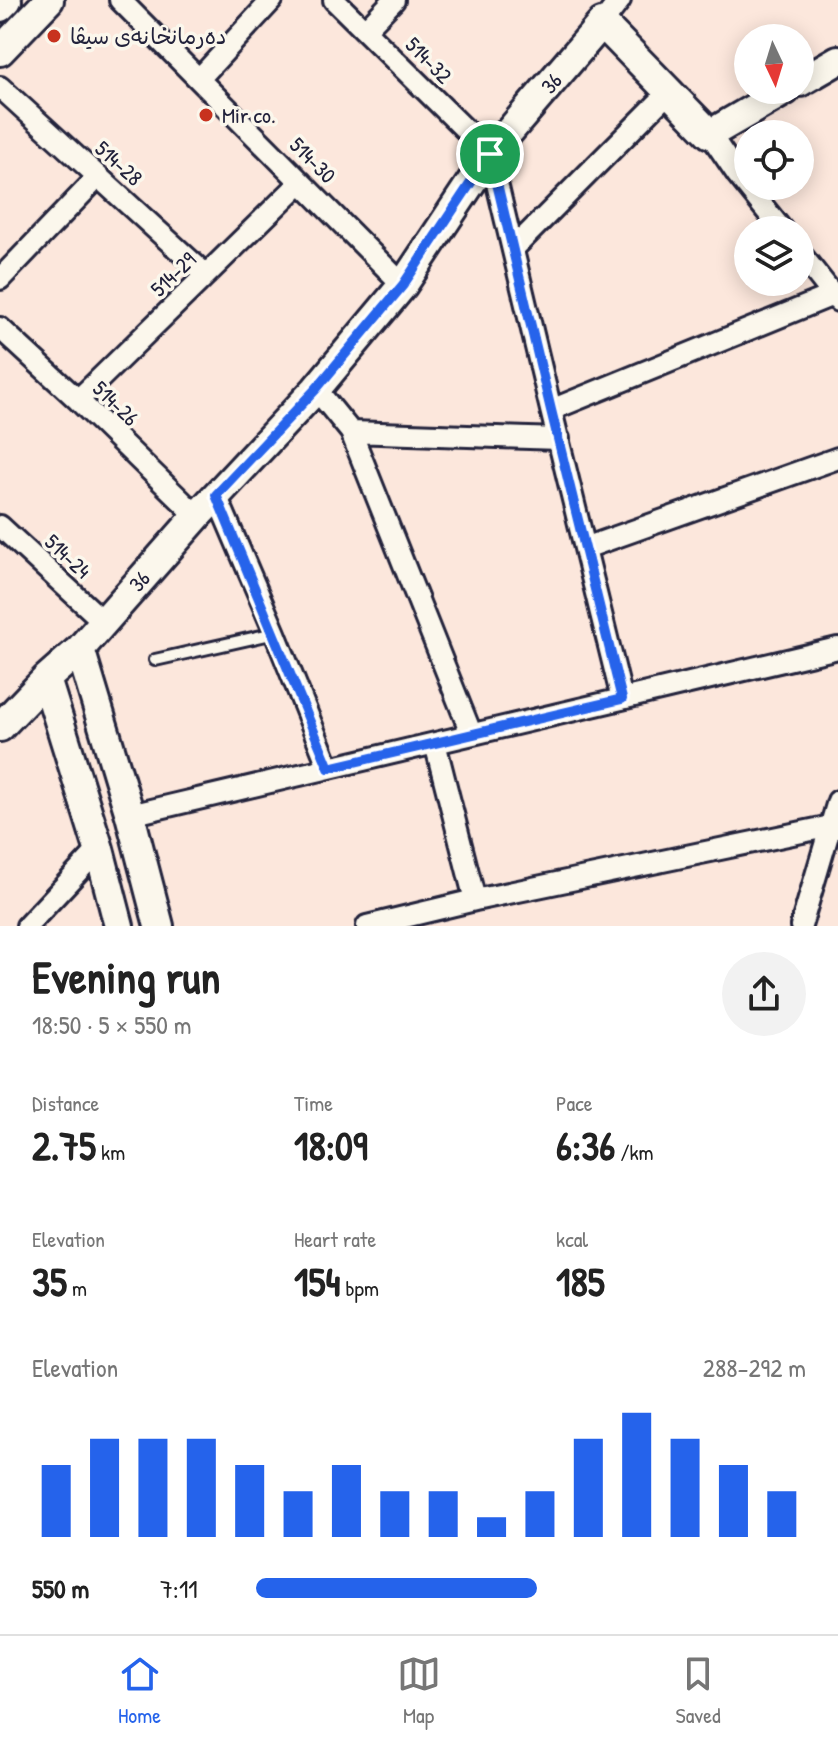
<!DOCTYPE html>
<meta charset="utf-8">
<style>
:root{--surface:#fff;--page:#f2f2f2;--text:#222;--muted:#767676;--line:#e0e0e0;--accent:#2563eb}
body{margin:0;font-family:"Patrick Hand","Playpen Sans Arabic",sans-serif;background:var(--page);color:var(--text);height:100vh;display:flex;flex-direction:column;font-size:30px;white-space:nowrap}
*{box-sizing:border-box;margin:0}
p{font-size:26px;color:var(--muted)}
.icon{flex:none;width:44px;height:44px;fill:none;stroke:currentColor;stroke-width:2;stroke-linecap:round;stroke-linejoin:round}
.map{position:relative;height:926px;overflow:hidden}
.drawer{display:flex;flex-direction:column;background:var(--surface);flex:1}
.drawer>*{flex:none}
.needle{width:52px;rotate:176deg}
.buttons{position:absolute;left:734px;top:24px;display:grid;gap:16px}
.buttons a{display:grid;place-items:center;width:80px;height:80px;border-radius:50%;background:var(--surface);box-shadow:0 4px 20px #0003;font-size:40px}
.pin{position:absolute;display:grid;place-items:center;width:68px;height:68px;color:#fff;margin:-34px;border:4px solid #fff;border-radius:50%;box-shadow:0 2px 8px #0007}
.round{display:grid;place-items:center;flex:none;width:84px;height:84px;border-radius:42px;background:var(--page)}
.overview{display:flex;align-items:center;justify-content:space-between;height:136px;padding:0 32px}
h1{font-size:44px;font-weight:800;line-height:60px}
.stats{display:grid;grid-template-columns:repeat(3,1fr);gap:12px;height:136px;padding:8px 32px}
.stats div{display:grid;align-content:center}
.stats b{font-size:40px;font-weight:800}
.stats small{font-size:22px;font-weight:400}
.stats p{font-size:22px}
.chart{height:224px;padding:16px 32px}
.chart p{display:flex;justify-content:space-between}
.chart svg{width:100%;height:144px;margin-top:8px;stroke:var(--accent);stroke-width:6}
ul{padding:0 32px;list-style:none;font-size:26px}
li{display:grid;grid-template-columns:128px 96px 1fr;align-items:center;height:60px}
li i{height:20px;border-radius:10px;background:var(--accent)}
.menu{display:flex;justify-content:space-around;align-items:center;height:112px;border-top:2px solid var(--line);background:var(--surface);font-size:22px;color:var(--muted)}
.menu a{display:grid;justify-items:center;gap:4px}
.menu .selected{color:var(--accent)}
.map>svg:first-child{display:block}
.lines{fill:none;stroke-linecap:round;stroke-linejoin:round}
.lane-casing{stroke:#22223b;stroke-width:16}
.street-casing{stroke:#22223b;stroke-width:26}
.secondary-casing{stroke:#22223b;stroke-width:34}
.lane{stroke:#fbf7ec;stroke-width:10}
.street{stroke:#fbf7ec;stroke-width:20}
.secondary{stroke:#fbf7ec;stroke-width:28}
.route-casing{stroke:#fff;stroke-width:16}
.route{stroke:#2563eb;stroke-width:10}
.poi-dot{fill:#c8321e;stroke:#fbf7ec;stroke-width:3}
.labels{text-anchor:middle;stroke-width:7;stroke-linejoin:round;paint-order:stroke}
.poi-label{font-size:22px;fill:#22223b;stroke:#fbf7ec;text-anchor:start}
.street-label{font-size:22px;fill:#22223b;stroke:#fbf7ec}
</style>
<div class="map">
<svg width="838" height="926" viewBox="0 0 838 926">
<rect width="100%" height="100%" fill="#fce7dc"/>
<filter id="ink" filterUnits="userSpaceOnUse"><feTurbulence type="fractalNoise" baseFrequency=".0125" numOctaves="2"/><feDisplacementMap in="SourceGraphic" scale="16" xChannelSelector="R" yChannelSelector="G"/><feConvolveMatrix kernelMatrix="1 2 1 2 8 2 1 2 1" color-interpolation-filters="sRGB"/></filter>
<g filter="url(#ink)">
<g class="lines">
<g class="lane-casing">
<path id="lane" d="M155 660 275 633"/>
</g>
<g class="street-casing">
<path id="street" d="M120 0 403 285
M334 0 490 154 551 410 622 699
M602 23 620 0
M365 30 394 0
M199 79 272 0
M0 87 206 275
M710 134 737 174 782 230
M513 249 669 92
M800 253 838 301
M0 279 98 177
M0 328 78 400 197 516
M316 389 351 432 471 733
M78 400 301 182
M551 410 833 295
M351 432 559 439
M216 495 275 633 329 768
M0 526 104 622
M585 548 838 458
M435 743 475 900
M130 815 838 648
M27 926 99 849
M367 926 475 900 831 826
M801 926 838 801"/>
</g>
<g class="secondary-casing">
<path id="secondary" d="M0 7 7 0
M0 51 49 0
M800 82 838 60
M80 649 130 815 159 926
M46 679 99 849 119 926
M0 727 46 679 80 649 197 516 316 389 403 285 490 154 602 23 710 134 786 90"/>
</g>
<use href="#lane" class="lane"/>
<use href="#street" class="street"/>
<use href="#secondary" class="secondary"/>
</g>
</g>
<g class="lines" filter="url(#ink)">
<g class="route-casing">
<path id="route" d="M490 154 551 410 622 699 329 768 216 495 316 389 403 285Z"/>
</g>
<use href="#route" class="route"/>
</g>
<g class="poi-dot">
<circle cx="54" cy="36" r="8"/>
<circle cx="206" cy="115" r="8"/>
</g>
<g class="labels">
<g class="poi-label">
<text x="70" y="44">دەرمانخانەی سیڤا</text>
<text x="222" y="123">Mir co.</text>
</g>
<g class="street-label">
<text transform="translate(429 60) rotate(45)" y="8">514-32</text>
<text transform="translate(551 83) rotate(-50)" y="8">36</text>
<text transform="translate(313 160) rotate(45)" y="8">514-30</text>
<text transform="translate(119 163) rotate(42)" y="8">514-28</text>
<text transform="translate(173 274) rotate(-44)" y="8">514-29</text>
<text transform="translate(116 403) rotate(44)" y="8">514-26</text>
<text transform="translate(68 556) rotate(43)" y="8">514-24</text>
<text transform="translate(139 581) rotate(-49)" y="8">36</text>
</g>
</g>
</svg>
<div class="buttons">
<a><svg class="needle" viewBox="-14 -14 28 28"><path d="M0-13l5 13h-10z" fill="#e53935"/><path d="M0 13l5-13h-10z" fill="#767676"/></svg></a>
<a><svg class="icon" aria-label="locate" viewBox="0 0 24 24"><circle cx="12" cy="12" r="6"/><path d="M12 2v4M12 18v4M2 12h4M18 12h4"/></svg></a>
<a><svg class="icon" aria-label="layers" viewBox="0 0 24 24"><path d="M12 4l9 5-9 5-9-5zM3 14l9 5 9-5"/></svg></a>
</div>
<div class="pin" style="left:490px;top:154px;background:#1e9e55"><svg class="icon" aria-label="arrive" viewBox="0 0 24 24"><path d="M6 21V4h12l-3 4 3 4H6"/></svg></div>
</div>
<section class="drawer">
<div class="overview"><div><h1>Evening run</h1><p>18:50 · 5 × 550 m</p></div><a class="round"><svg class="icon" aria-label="share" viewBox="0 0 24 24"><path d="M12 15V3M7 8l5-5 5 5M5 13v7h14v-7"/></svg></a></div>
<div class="stats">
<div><p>Distance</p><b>2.75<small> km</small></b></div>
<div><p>Time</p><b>18:09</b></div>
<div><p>Pace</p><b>6:36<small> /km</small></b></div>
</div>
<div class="stats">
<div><p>Elevation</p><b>35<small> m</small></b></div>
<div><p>Heart rate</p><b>154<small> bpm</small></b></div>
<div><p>kcal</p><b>185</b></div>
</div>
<div class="chart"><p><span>Elevation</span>288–292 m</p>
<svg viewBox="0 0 160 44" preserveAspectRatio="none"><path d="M5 44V22M15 44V14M25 44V14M35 44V14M45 44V22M55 44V30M65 44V22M75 44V30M85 44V30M95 44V38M105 44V30M115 44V14M125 44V6M135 44V14M145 44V22M155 44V30"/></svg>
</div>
<ul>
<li><b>550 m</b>7:11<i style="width:51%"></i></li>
</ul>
</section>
<nav class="menu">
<a class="selected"><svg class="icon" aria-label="home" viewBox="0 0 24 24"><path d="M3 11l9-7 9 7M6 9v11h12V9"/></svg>Home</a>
<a><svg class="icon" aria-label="map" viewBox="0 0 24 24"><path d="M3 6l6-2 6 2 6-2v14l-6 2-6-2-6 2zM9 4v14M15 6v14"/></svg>Map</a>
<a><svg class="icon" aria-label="saved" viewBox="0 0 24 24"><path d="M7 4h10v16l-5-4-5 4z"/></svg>Saved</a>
</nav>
